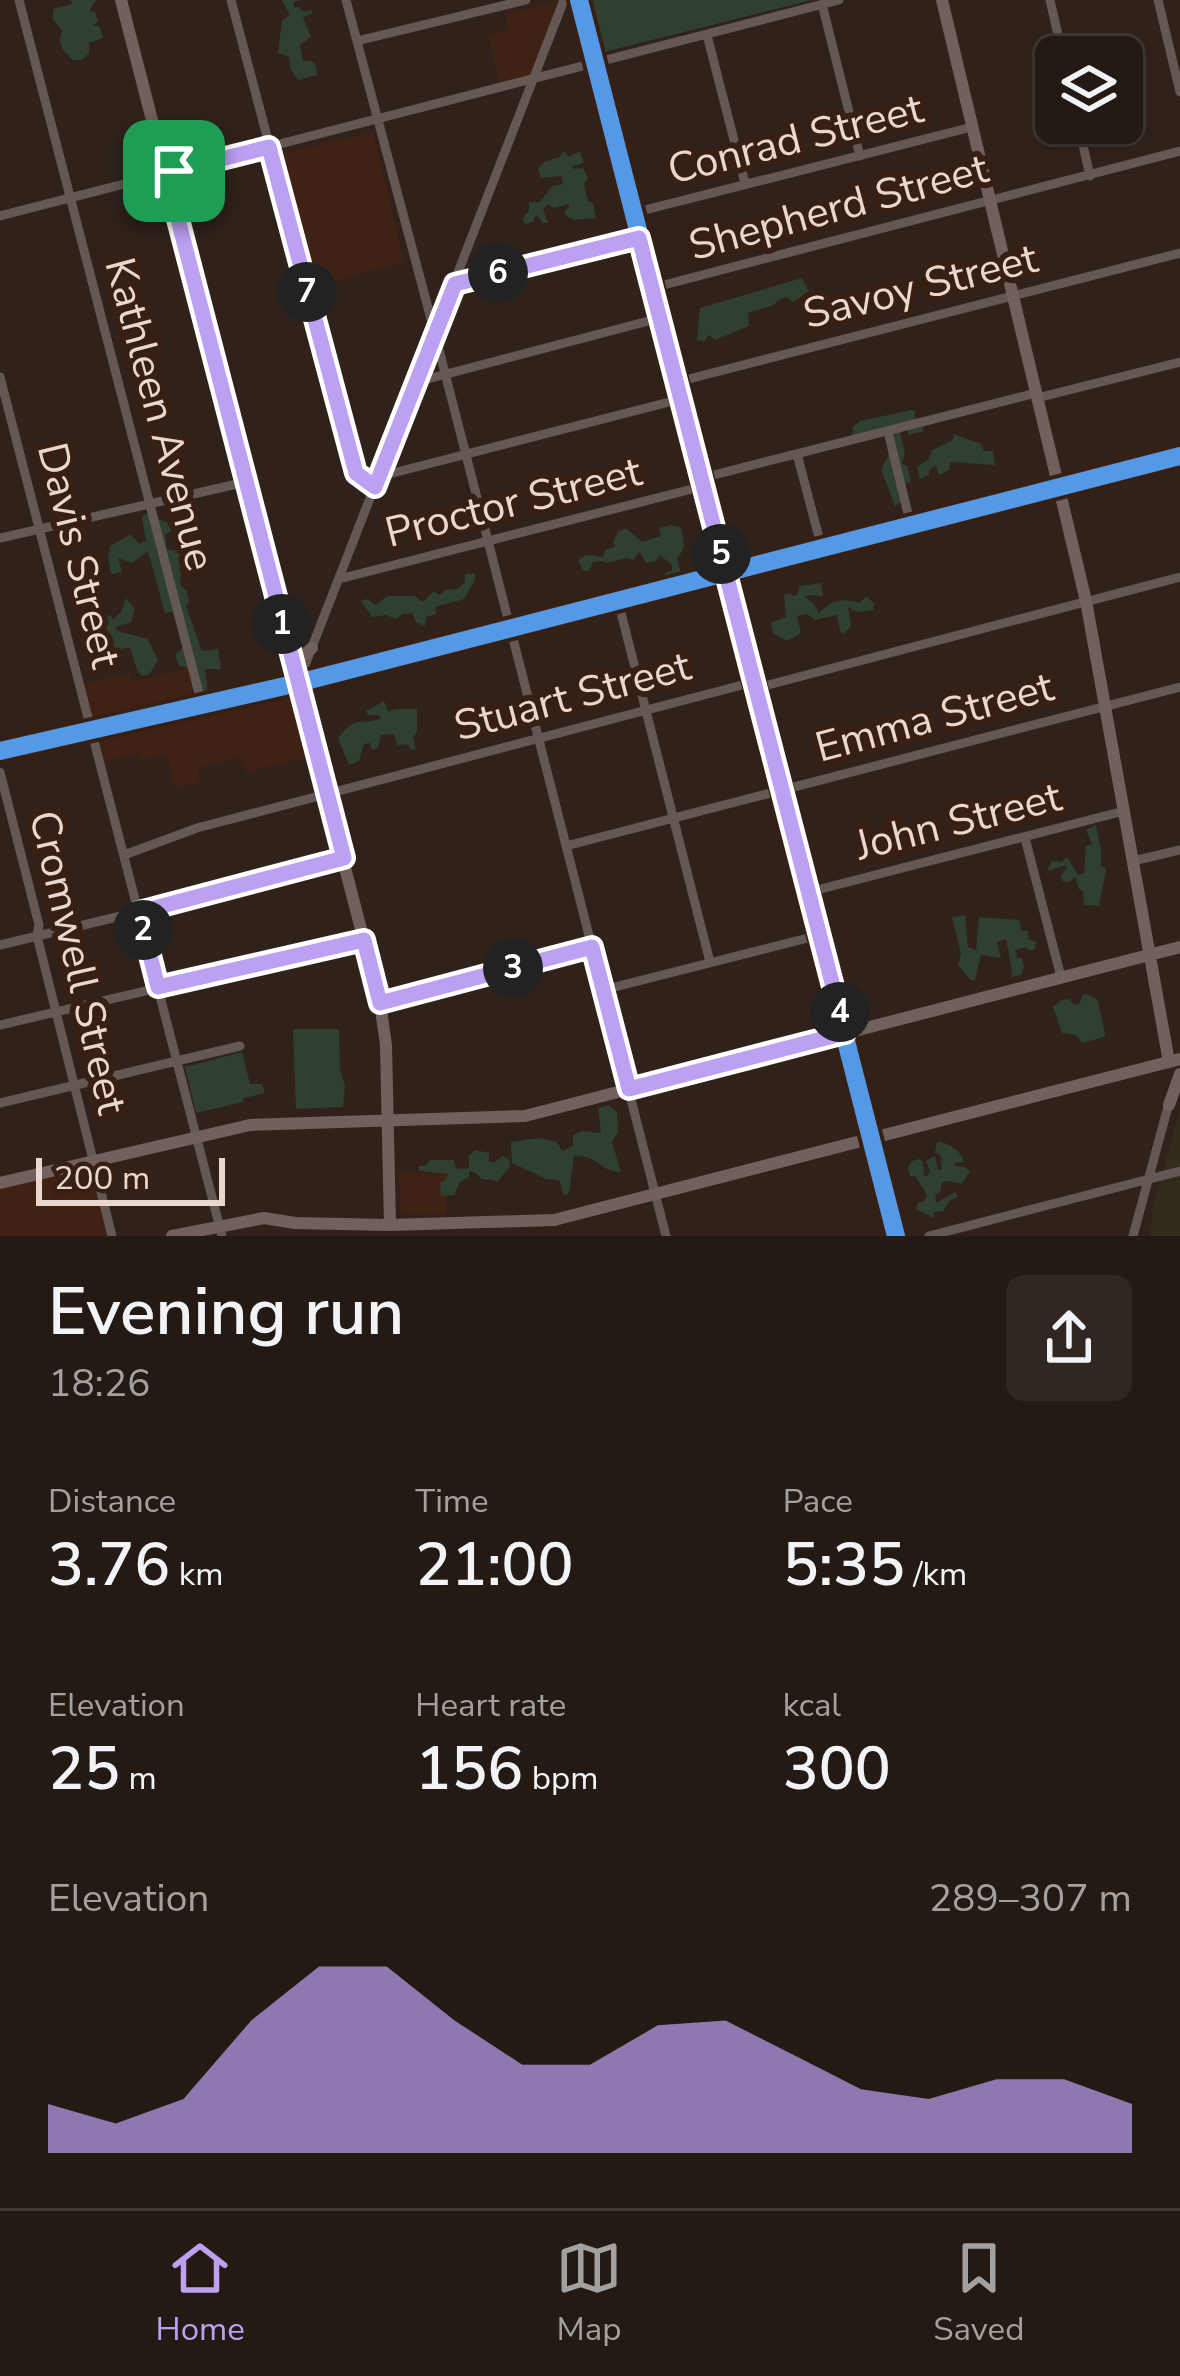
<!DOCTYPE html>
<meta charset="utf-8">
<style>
:root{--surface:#241a14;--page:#302722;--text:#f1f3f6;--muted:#a3a1a0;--line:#413834;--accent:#bca0f2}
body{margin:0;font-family:"Nunito Sans",sans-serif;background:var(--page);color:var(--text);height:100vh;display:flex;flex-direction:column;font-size:45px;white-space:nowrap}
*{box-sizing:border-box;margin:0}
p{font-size:39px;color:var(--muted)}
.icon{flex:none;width:66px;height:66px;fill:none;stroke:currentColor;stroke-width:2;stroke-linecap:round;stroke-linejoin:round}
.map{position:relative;height:1236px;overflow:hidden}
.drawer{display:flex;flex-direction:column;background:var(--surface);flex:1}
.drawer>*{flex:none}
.controls{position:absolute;left:1035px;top:36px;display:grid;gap:24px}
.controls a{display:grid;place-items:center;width:108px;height:108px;border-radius:18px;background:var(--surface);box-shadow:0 3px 9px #0004,0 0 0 3px var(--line);font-size:60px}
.scale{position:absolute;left:36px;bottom:30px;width:189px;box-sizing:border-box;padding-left:12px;border:6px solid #e9d7d0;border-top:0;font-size:33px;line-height:42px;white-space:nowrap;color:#e9d7d0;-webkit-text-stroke:9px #381f13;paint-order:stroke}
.pin{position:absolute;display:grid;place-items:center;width:102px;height:102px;color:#fff;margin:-51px;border-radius:24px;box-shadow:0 6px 18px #0006}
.km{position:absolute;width:60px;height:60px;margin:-30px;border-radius:50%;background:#222;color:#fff;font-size:33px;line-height:60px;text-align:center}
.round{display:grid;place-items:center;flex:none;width:126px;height:126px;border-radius:18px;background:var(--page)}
.summary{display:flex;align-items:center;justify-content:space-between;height:204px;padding:0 48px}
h1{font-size:66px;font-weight:600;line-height:90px}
.stats{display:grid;grid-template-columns:repeat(3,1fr);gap:18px;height:204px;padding:12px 48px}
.stats div{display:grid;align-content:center}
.stats b{font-size:60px;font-weight:600}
.stats small{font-size:33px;font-weight:400}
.stats p{font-size:33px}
.chart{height:336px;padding:24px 48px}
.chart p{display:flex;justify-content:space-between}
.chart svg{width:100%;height:216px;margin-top:12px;fill:var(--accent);opacity:.7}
.tab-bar{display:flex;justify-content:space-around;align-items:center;height:168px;border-top:3px solid var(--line);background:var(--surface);font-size:33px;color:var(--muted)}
.tab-bar a{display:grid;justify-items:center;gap:6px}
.tab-bar .current{color:var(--accent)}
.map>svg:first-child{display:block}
.built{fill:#402214}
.industrial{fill:#332c1c}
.green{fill:#2f3f30}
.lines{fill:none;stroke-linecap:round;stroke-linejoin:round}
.minor{stroke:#635853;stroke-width:9}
.major{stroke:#72605c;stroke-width:12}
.cycleway-casing{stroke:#381f13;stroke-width:26}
.cycleway{stroke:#5399e6;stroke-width:18}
.route-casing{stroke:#fff;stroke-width:24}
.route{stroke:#bca0f2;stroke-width:15}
.labels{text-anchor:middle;stroke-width:12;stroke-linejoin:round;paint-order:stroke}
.street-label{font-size:42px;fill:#e9d7d0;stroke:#381f13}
</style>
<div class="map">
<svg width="1180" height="1236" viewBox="0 0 1180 1236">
<rect width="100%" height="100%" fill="#30221b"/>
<path class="built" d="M560 1 529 78 500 85 488 35 509 30 505 14Z
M373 132 404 262 315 286 283 153Z
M188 668 196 700 84 724 76 686 129 673 132 682Z
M292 691 309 757 246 772 240 756 197 768 200 782 175 788 167 755 140 760 137 753 105 762 99 735Z
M92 1163 110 1236H0V1184Z
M399 1172 447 1174 446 1214H401Z"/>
<path class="industrial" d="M1180 1110V1236H1150L1153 1206Z"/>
<path class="green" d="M71 0H96L89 11 95 12 98 22 92 26H99L103 38 89 43V53L82 60H73C63 51 57 45 62 31L53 19V9L72 4Z
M282 0H300L294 2V8L299 7 302 11 311 10 313 13 303 17 311 37 300 45 303 61H311L316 65 317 75 298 80 290 68 289 57 278 53 282 20 290 15Z
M591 0H812L604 52Z
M564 151 569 157 580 151 584 163 572 166 574 169 583 168 588 178 584 184 588 201 593 203 596 218 574 220 565 215V210L570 207 568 204 554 208 548 204 543 209 548 223H543L538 216 534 217V221L525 224 522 219 529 211V202H540L552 186 563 184 561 176 541 178 538 168 544 162 559 157Z
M802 278 809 292 793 302 787 297 778 300 774 305 748 313 749 326 715 340 709 335 705 341 697 340 700 308Z
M912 410 915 412V420L921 421 924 431 908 435V429L900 433 905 453 902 464 907 466 911 482 899 485 901 502 895 506 881 470 890 451 887 431C874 441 868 443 852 436L853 426 860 421Z
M954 434 981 444 984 451H993L995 465 950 462 949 470 939 475 936 466 930 469 929 475 920 479 917 467 929 459 932 450 953 440Z
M150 511 154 518 167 522 169 527 179 526 184 522 186 525 165 534 167 549 184 552 186 556 179 559 182 569H179L181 572 180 585 186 590 189 602 186 606 202 651 218 649 221 669H205L208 693 197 695 190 668 179 666 175 655 185 645 179 611 165 613 148 551 132 563 118 558 122 572 111 574 108 558 110 546 131 534 139 544 146 541 142 517Z
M671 525 680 527C685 541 686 547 677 559L681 574 677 575 678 582 667 586 664 582 665 573 672 570V565L660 555 656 561 646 563 640 552 633 560 627 558 607 563 603 561 593 562 589 571H583L578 560 586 555 603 557 605 550 615 547 613 542 618 532 626 528 642 542 661 536 659 528Z
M475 573V580L464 599 435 607 436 614 426 617 425 626 416 622 412 613 403 614 396 619 386 615 372 617 361 601 367 599 376 605 387 596H414L423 602 434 591 440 595 445 590 457 589 465 582V574Z
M821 583 823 596 809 595 805 597 813 603 819 614C828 601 843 597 859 603L867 596 874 604 873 610 857 612 848 607 851 626 843 634 840 631 837 615 815 620 807 614 797 616 801 633 787 641 774 634 770 623 786 617 784 595 790 593 793 596 797 595 800 586Z
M126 598 135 609 131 622 116 627 117 631 148 639 158 660 149 675 142 676 137 670 130 648H123L121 657 103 663 104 643 98 627 104 616 110 615 113 619 121 612Z
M384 701 388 712 395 709H417V731L413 737 416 749 411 750 407 744 397 745 394 734 381 735 378 747 372 750 370 743 364 744 359 761 349 765 338 738C358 713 359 727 381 718L379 715H368L366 711Z
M1096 825 1101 851V866L1106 869 1099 906 1084 905 1083 892 1079 889 1075 877 1069 882 1062 881 1061 876 1067 868 1066 865 1047 871 1052 861 1062 862 1067 857 1078 875 1084 873 1086 846 1092 844 1086 830Z
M965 915 968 947 976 950 979 917 1019 920 1022 931H1028L1029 940 1036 941 1035 949 1031 951 1026 947 1015 950 1017 958H1022L1024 966 1021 975 1011 977 1012 971 1006 939 997 942 1001 958 981 955 975 980H971L958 965 961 954 952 917Z
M1086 994 1098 1000 1105 1034 1104 1037 1082 1043 1076 1035 1062 1033 1053 1007 1061 1000 1069 999 1074 1005 1080 1003 1082 995Z
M293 1029H339L340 1069 345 1086 343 1107 296 1109Z
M242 1052 250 1084H262L265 1093 244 1098 242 1102 196 1113 185 1067Z
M609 1105 617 1112 618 1132 612 1142 621 1172C599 1172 600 1155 574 1156L569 1193 564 1195 559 1180 546 1179 512 1163 511 1142 539 1138 557 1142 562 1151 573 1146V1135L583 1131 601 1133 598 1108Z
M937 1142C949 1142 961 1151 964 1162L954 1163 955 1166 965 1167 970 1171 962 1184 946 1181 941 1184V1190L935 1196 937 1203 955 1192 958 1197 950 1200 943 1211 934 1212V1218L916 1209 918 1203 924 1201 927 1195 915 1176H910L908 1167 912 1161 920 1159 923 1162 924 1176H927L930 1171 926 1161 935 1156 938 1170H941V1156L935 1152Z
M475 1150 489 1153V1161L493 1163 503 1156 509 1160 510 1166 498 1181 482 1179 474 1172 469 1171V1177L460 1182 454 1195 441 1196 440 1183 445 1180 448 1174 419 1171V1166H425L431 1160H454L456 1169 469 1168V1156Z"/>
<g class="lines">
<path class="minor" d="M19 0 202 705
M231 0 356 474 375 487
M346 0 435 334
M579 0 896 1236
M1050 0 1063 57
M1158 0 1180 92
M822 4 860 156
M707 35 745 183
M357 41 526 0
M1078 123 1090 176
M633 213 972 127
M0 216 839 0
M455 284 639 238
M652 288 1180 151
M435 334 666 1236
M0 377 222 1236
M416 382 660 318
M677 382 1180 253
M1037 398 1180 362
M888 432 911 526
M797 454 822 549
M381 471 393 473 681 399
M702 478 1036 393
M0 538 246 482
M339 579 704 486
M618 601 710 962
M298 683 564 0
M0 751 298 683 1180 456
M0 772 39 925 37 936 112 1236
M1025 838 1061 977
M566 846 1180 687
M124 855 197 828 746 684 768 685 1180 577
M1133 861 1180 850
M809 892 1124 811
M0 945 196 898 344 858
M603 990 820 935
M380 1003 592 947
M0 1025 364 940
M0 1103 240 1046
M929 1236 1180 1171
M1133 1236 1169 1103"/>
<path class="major" d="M121 0 380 1003 386 1045 390 1225
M942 0 1086 601 1169 1062
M290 653 299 659 312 648
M1169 1105 1180 1074
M0 1183 250 1125 525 1116 1180 947
M172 1236 264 1218 295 1223 390 1225 554 1220 1180 1059"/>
<g class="cycleway-casing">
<path id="cycleway" d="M579 0 896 1236
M0 751 298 683 1180 456"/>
</g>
<use href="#cycleway" class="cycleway"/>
</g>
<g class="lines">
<g class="route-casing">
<path id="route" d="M269 147 356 473 375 487 455 284 639 238 845 1033 629 1089 592 947 380 1003 364 940 158 987 139 912 344 858 166 173Z"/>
</g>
<use href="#route" class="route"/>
</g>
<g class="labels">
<g class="street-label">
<text transform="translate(795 138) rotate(-14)" y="15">Conrad Street</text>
<text transform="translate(838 206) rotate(-15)" y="15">Shepherd Street</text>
<text transform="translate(920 285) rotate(-14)" y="15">Savoy Street</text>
<text transform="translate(161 414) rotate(75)" y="15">Kathleen Avenue</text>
<text transform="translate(513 501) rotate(-14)" y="15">Proctor Street</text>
<text transform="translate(80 555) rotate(76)" y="15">Davis Street</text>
<text transform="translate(572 695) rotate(-15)" y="15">Stuart Street</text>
<text transform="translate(934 716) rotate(-15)" y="15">Emma Street</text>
<text transform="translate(958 820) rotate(-14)" y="15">John Street</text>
<text transform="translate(79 962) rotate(77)" y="15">Cromwell Street</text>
</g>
</g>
</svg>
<div class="controls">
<a><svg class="icon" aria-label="layers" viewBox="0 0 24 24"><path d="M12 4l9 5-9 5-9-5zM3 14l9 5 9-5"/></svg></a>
</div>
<div class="scale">200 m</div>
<div class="pin" style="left:174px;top:171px;background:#1e9e55"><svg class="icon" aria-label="arrive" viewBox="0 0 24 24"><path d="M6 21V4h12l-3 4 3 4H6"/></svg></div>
<b class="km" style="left:282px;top:624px">1</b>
<b class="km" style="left:143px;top:930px">2</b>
<b class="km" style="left:513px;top:968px">3</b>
<b class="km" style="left:840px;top:1012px">4</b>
<b class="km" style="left:721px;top:554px">5</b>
<b class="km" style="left:498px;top:273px">6</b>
<b class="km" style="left:307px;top:292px">7</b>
</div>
<section class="drawer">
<div class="summary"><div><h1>Evening run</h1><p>18:26</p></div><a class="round"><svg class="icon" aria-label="share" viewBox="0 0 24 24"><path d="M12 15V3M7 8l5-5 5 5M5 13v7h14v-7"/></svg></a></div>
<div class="stats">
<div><p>Distance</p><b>3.76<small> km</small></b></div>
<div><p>Time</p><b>21:00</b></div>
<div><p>Pace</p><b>5:35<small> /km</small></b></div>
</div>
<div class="stats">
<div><p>Elevation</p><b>25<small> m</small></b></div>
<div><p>Heart rate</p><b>156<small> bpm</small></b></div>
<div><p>kcal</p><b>300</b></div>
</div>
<div class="chart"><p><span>Elevation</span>289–307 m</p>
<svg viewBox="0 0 160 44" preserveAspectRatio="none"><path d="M0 44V34L10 38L20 33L30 17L40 6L50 6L60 17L70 26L80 26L90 18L100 17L110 24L120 31L130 33L140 29L150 29L160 34V44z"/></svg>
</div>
</section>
<nav class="tab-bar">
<a class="current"><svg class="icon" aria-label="home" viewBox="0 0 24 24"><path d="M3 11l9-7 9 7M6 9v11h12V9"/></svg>Home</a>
<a><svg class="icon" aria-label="map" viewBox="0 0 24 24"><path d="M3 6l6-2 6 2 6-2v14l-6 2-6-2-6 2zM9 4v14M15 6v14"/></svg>Map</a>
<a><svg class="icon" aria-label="saved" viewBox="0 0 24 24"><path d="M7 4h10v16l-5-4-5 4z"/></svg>Saved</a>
</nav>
